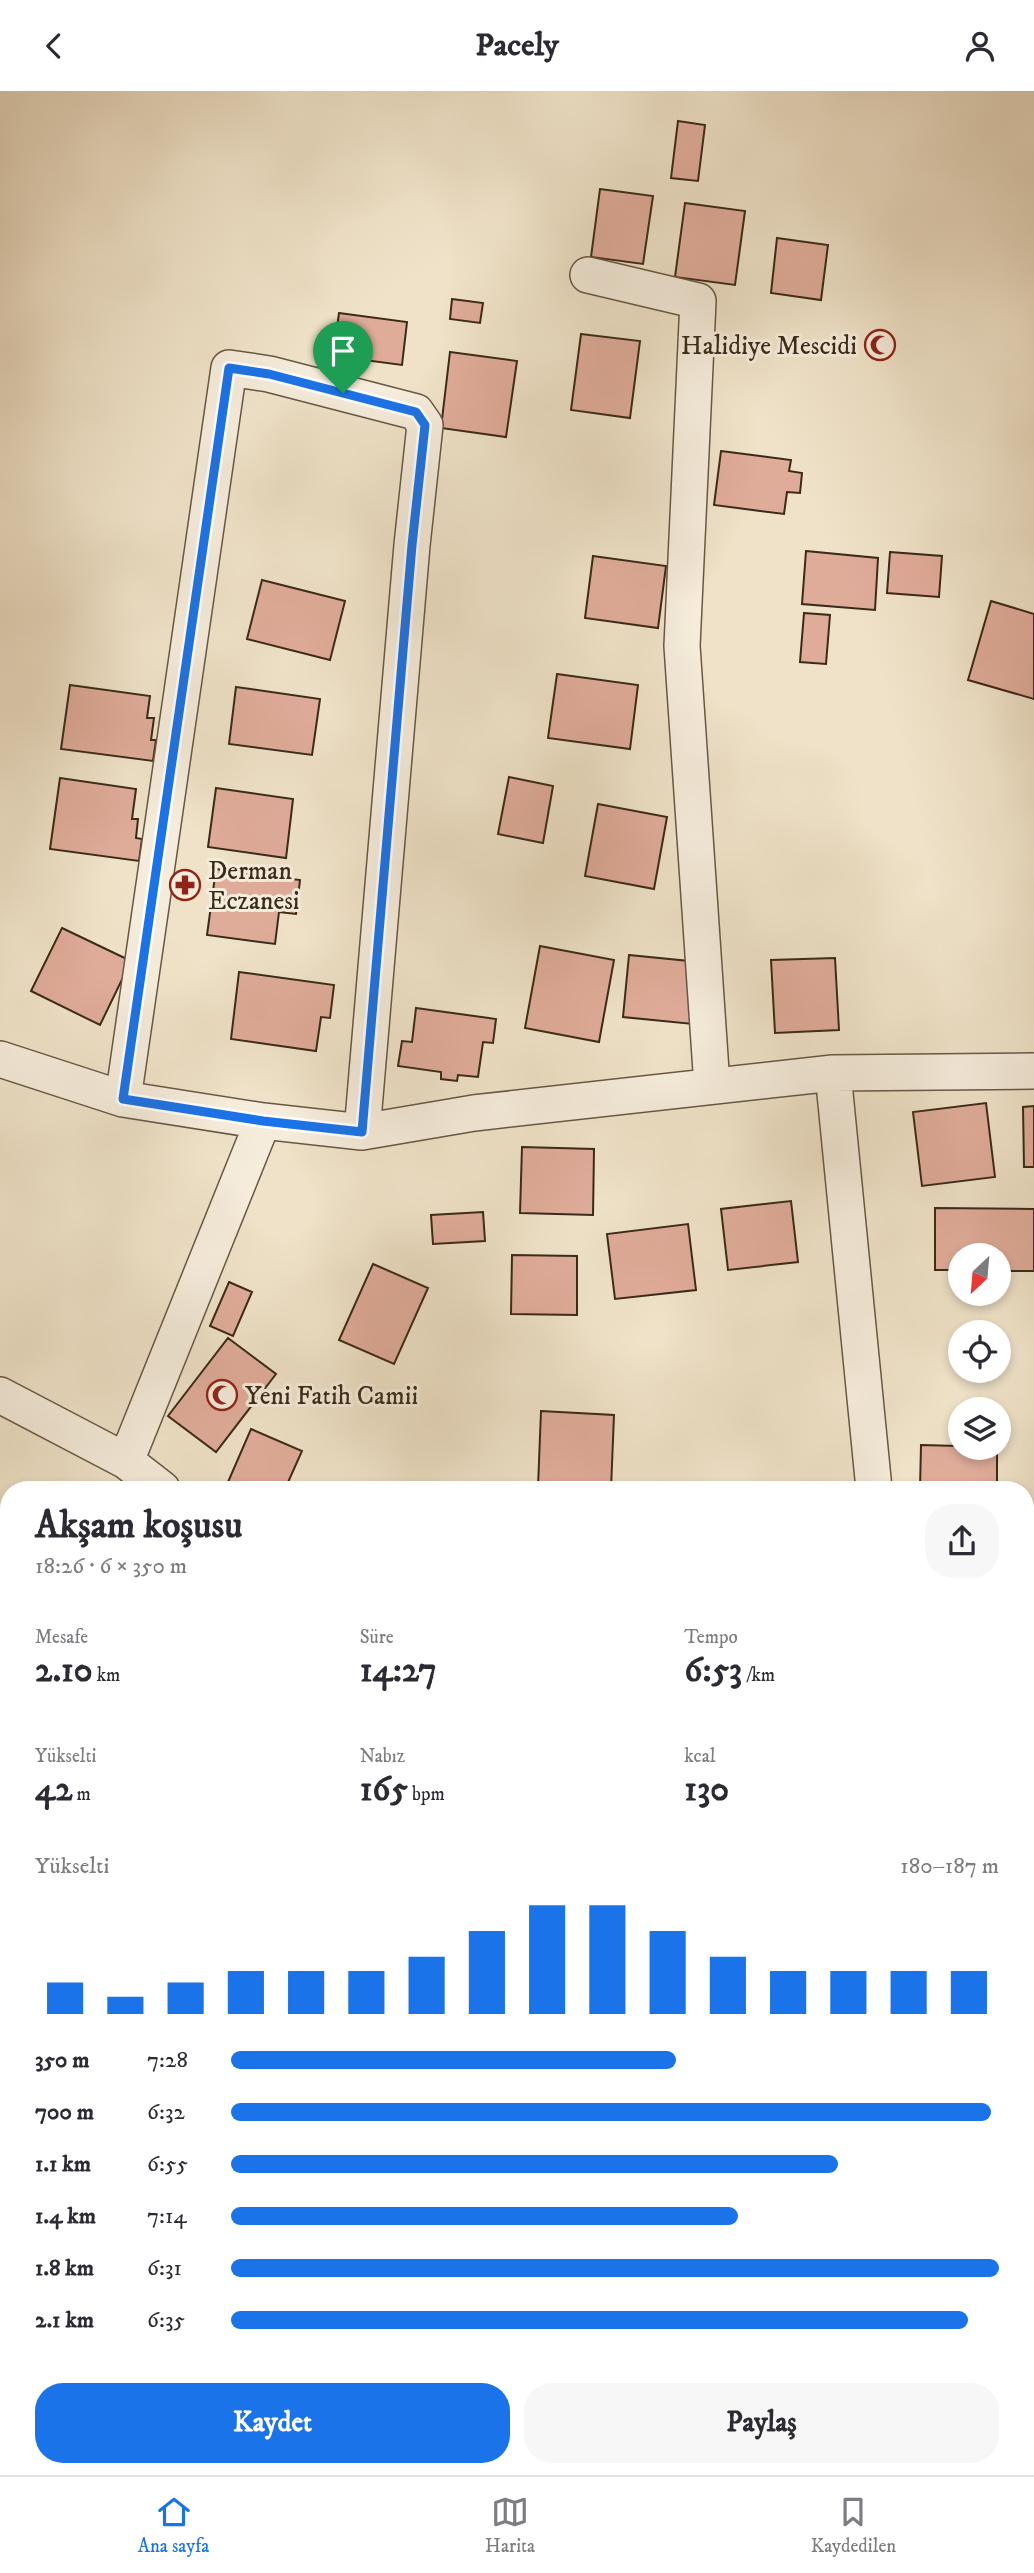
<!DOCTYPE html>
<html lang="tr">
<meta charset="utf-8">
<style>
:root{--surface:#fff;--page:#f7f7f7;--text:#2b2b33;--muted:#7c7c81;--line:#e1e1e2;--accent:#1a73e8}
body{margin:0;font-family:"IM FELL DW Pica",serif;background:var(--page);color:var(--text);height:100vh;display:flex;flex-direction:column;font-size:26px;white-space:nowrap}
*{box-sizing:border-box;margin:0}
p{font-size:23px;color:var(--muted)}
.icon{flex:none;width:38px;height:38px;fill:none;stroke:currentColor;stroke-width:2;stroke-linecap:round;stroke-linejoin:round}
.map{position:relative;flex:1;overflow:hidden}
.panel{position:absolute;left:0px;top:1390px;width:1034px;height:996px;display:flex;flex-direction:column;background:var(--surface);border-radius:28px 28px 0 0;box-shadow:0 4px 10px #0003}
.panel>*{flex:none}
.needle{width:46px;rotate:206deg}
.controls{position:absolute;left:948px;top:1152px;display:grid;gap:14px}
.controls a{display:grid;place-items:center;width:63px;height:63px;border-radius:50%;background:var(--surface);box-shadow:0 4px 10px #0003;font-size:35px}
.pin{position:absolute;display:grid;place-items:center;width:60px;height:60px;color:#fff;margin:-72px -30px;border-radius:50% 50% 50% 0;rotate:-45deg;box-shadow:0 0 7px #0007}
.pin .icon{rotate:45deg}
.round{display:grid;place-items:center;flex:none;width:74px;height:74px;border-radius:28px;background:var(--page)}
.headline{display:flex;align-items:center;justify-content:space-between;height:119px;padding:0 35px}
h1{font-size:38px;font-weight:800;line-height:52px}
.figures{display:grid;grid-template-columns:repeat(3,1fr);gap:10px;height:119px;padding:7px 35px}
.figures div{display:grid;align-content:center}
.figures b{font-size:35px;font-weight:800}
.figures small{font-size:19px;font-weight:400}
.figures p{font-size:19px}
.chart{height:196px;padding:14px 35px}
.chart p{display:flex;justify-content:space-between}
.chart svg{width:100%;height:126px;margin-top:7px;stroke:var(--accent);stroke-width:6}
.action{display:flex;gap:14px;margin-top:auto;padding:14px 35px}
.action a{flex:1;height:80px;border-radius:28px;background:var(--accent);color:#fff;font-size:28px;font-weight:800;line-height:80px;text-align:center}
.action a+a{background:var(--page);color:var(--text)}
ul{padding:0 35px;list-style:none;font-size:23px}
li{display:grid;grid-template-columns:112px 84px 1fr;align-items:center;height:52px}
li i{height:18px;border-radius:9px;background:var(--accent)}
header{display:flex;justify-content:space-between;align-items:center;height:91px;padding:0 35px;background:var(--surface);font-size:32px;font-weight:800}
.menu{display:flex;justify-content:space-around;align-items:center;height:98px;border-top:2px solid var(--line);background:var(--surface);font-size:19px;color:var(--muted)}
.menu a{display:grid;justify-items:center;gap:4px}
.menu .current{color:var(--accent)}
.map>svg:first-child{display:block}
.building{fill:#e0ac9a;stroke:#3a2a18;stroke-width:2}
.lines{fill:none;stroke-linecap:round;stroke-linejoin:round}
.minor-casing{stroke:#675844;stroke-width:38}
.minor{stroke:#f5ecdb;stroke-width:35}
.route-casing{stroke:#fff;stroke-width:14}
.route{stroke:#1a73e8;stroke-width:9}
.labels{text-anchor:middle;stroke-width:6;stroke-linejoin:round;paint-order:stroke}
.poi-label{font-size:26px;fill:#3a2a18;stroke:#f5ecdb;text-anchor:start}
</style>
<header><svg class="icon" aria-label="back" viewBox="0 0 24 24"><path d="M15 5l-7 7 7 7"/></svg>Pacely<svg class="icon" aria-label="person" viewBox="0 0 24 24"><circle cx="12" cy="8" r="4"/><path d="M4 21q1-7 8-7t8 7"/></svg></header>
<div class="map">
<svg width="1034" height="2384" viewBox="0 0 1034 2384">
<rect width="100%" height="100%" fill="#efe2c8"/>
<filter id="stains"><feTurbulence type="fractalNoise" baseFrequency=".00286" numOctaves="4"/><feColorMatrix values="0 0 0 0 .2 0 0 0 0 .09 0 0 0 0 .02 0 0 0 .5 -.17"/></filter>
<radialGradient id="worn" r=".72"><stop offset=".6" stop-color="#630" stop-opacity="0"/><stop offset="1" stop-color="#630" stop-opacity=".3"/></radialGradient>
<path class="building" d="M678 30 705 34 698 90 671 87Z
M600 98 653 105 643 173 591 166Z
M685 112 745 120 735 194 675 186Z
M777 147 828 154 821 209 771 202Z
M452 208 483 212 480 232 450 228Z
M339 222 407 231 402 274 333 265Z
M581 243 640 250 630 327 571 319Z
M450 261 517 270 506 346 441 337Z
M721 360 791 369 789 380 802 382 800 402 787 401 784 423 714 414Z
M806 460 878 467 875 519 802 513Z
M890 461 942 465 939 506 887 502Z
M593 465 666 475 658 537 585 527Z
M262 489 345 510 330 569 247 548Z
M991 510 1034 523V608L968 589Z
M804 522 830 524 826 573 800 571Z
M557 583 638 594 630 658 548 647Z
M70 594 150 605 147 627H154L151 649H156L153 670 61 658Z
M236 596 320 608 312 664 229 653Z
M509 686 553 695 543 752 498 743Z
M60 687 136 698 132 728H138L136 747 142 748 139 770 50 758Z
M216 697 293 708 286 767 208 756Z
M598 713 667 726 654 798 585 785Z
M216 778 300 789 296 823 279 821 275 853 207 844Z
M62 837 131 870 100 934 31 900Z
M540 855 614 869 599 951 525 937Z
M629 864 699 871 693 933 623 926Z
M835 867 839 939 775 942 771 869Z
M239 881 334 894 330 927 321 926 316 960 231 948Z
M416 917 496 928 493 952 483 951 478 986 458 984 457 990 441 988V981L398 975 402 950 412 951Z
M986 1012 995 1086 922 1095 913 1021Z
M1034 1015V1076H1024L1023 1016Z
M522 1056 594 1058 593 1124 520 1122Z
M791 1110 798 1171 728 1179 721 1118Z
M935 1117 1034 1118V1180H1009V1190H999V1164H961V1179H935Z
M483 1121 485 1150 433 1153 431 1124Z
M688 1133 696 1199 615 1208 607 1143Z
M512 1164 577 1165V1224L511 1223Z
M373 1173 428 1197 394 1273 339 1249Z
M229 1191 252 1201 233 1245 210 1235Z
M228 1247 276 1283 216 1361 168 1325Z
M541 1320 614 1324 611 1398 538 1396Z
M251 1338 302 1360 285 1398H244L228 1391Z
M921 1354 997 1356V1398H920Z
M1026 1426H1034V1499H1026Z
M0 1434 9 1439V1512L0 1506Z
M1031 1770H1034V1837H1031Z
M1026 2059 1034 2061V2172L1026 2171Z
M9 2213V2289L0 2278V2220Z
M142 2376H222L212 2384H147Z
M360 2376H400L398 2384H358Z"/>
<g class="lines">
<g class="minor-casing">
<path id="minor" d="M588 184 698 210 682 555 712 995
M0 968 123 1008 263 1030 362 1041 474 1022 833 982 1034 980
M833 982 874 1398
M123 1008 229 277 269 283 416 321 425 334 412 454 362 1041
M0 1304 126 1370 162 1398
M126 1370 263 1030
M1026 1525 1034 1524
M0 1791 9 1796
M1026 2002H1034
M0 2009H9
M284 2376 290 2384
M758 2384 760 2376"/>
</g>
<use href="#minor" class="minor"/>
</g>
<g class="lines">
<g class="route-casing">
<path id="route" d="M229 277 269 283 416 321 425 334 412 454 362 1041 263 1030 123 1008Z"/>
</g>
<use href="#route" class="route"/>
</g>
<defs>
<g id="mosque-ring" transform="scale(1.575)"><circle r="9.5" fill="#f5ecdb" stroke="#8f2418" stroke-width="1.5"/><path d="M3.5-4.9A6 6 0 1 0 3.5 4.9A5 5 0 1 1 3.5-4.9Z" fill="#8f2418"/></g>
<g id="pharmacy-ring" transform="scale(1.575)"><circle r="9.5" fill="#f5ecdb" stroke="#8f2418" stroke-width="1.5"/><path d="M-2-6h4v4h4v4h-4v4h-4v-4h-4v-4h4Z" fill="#8f2418"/></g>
</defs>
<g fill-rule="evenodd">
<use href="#mosque-ring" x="880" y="254"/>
<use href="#pharmacy-ring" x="185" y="794"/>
<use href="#mosque-ring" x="222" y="1304"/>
</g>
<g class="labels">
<g class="poi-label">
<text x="857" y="263" text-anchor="end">Halidiye Mescidi</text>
<text x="208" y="788">Derman<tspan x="208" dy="30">Eczanesi</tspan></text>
<text x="245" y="1313">Yeni Fatih Camii</text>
</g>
</g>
<rect width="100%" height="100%" filter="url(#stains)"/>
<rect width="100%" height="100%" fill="url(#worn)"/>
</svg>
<div class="controls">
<a><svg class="needle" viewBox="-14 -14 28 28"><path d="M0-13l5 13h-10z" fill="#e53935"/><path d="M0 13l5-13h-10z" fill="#7c7c81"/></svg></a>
<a><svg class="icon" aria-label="locate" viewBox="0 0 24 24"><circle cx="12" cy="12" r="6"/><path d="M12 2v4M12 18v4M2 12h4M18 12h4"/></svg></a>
<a><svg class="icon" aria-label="layers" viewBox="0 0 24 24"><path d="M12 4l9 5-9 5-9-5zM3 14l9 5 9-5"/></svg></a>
</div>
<div class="pin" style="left:343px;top:302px;background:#1e9e55"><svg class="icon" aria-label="arrive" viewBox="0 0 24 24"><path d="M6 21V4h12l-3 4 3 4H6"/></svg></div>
<section class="panel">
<div class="headline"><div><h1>Akşam koşusu</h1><p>18:26 · 6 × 350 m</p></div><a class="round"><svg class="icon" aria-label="share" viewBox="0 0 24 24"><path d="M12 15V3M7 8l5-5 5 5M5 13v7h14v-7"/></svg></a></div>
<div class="figures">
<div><p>Mesafe</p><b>2.10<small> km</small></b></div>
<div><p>Süre</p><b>14:27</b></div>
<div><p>Tempo</p><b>6:53<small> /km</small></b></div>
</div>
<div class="figures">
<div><p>Yükselti</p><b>42<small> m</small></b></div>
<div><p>Nabız</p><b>165<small> bpm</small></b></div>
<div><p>kcal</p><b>130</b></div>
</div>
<div class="chart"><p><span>Yükselti</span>180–187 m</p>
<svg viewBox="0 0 160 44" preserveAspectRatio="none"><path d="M5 44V33M15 44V38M25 44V33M35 44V29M45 44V29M55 44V29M65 44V24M75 44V15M85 44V6M95 44V6M105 44V15M115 44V24M125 44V29M135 44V29M145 44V29M155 44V29"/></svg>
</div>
<ul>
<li><b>350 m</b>7:28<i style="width:58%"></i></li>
<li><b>700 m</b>6:32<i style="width:99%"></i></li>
<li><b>1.1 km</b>6:55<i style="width:79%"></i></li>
<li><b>1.4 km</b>7:14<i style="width:66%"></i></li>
<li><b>1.8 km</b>6:31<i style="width:100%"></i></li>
<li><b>2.1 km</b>6:35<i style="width:96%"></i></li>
</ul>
<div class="action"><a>Kaydet</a><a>Paylaş</a></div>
</section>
</div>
<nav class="menu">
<a class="current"><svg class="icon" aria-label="home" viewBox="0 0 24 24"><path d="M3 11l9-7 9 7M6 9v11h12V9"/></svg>Ana sayfa</a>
<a><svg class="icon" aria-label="map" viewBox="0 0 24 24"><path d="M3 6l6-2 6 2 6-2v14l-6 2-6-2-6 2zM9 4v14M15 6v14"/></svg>Harita</a>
<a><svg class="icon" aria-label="saved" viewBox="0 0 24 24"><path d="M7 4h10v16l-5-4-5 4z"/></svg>Kaydedilen</a>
</nav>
